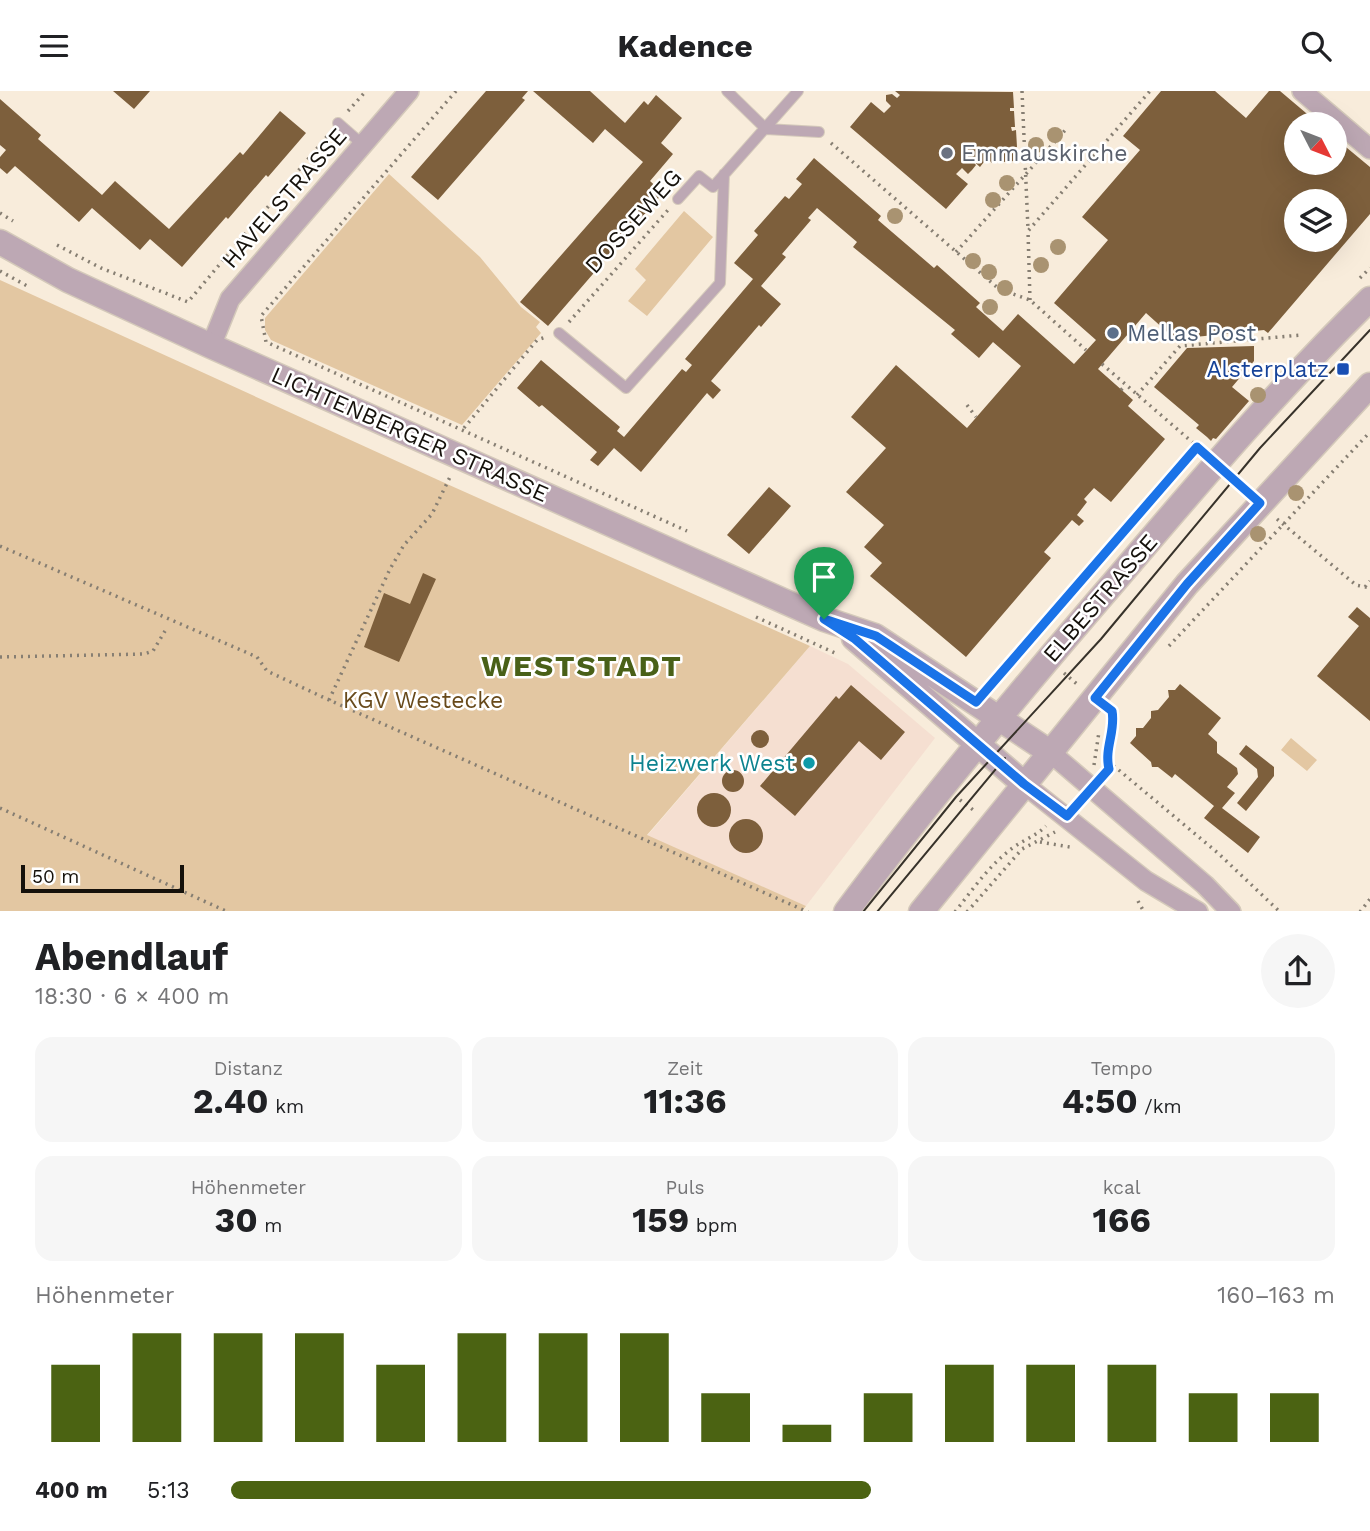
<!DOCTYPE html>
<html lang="de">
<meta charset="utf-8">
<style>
:root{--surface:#fff;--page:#f6f6f6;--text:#202124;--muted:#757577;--accent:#4b6312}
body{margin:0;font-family:"Work Sans",sans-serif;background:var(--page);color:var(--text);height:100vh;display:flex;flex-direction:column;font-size:26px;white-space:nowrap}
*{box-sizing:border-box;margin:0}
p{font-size:23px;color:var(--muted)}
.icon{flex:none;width:38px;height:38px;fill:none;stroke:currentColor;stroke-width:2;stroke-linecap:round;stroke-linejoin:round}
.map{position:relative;height:820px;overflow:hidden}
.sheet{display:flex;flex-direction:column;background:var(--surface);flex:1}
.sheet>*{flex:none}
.needle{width:46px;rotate:132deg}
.controls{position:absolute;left:1284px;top:21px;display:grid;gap:14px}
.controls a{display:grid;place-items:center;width:63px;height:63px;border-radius:50%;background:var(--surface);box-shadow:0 7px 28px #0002;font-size:35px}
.scale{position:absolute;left:21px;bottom:18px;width:163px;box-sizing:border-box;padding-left:7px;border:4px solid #15110b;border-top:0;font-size:19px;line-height:24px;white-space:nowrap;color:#15110b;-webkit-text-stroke:5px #fff;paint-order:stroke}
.pin{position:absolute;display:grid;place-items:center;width:60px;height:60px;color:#fff;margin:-72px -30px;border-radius:50% 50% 50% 0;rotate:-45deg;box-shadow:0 0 7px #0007}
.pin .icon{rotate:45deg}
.round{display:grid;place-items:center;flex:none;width:74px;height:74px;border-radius:37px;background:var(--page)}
.headline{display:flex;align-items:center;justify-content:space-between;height:119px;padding:0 35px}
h1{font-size:38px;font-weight:700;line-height:52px}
.stats{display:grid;grid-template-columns:repeat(3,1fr);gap:10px;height:119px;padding:7px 35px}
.stats div{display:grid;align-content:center;border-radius:18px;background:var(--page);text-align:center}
.stats b{font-size:35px;font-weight:700}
.stats small{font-size:19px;font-weight:400}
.stats p{font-size:19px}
.chart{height:196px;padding:14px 35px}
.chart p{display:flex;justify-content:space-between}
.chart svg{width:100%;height:126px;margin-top:7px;stroke:var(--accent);stroke-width:6}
ul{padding:0 35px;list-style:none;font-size:23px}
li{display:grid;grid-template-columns:112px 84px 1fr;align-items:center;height:52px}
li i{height:18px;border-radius:9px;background:var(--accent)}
header{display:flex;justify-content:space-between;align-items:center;height:91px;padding:0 35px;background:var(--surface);font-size:32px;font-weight:700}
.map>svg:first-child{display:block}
.industrial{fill:#f5dfd1}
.green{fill:#e3c7a2}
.building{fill:#7d5f3c;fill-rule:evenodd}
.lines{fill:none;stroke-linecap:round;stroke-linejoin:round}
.service-casing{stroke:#d4c9ba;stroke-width:12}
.minor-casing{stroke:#d4c9ba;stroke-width:22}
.tertiary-casing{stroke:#d4c9ba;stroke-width:27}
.path{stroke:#867e72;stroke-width:3.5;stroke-dasharray:2 5;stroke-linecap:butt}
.service{stroke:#bda8b4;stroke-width:10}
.minor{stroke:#bda8b4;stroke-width:19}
.tertiary{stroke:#bda8b4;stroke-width:24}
.tram{stroke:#37322a;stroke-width:2}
.tree{fill:#a99371}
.route-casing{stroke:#fff;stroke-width:14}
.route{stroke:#1a73e8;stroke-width:9}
.worship-dot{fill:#6b7280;stroke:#fff;stroke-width:2.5}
.service-dot{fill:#5c6f8a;stroke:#fff;stroke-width:2.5}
.transit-dot{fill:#1a4fb4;stroke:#fff;stroke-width:2.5}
.culture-dot{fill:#0f9aa8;stroke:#fff;stroke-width:2.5}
.labels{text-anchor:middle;stroke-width:5;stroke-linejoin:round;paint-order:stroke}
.worship-label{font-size:23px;fill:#5b616d;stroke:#fff;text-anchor:start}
.street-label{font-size:23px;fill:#15110b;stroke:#fff}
.service-label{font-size:23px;fill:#4e5e75;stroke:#fff;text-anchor:start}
.transit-label{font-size:23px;fill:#164399;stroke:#fff;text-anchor:end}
.park-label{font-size:23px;fill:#684a1b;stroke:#fff}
.culture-label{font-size:23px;fill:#0d838f;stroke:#fff;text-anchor:end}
.district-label{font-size:30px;font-weight:bold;letter-spacing:2px;fill:#496018;stroke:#fff}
</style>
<header><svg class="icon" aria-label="menu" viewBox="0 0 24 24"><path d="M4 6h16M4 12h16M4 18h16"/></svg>Kadence<svg class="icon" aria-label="search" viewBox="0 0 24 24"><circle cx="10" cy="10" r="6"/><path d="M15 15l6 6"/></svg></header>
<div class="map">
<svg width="1370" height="821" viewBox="0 0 1370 821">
<rect width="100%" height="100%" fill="#f8ecdb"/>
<path class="industrial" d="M810 555 848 573 935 647 806 815 647 745Z"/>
<path class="green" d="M389 83 480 166 521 216 540 231 536 236 541 242 462 334 271 249 265 239V227Z
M684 120 713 146 647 225 628 210 646 189 635 178Z
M0 189 447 393 810 555 647 744 806 815 802 820H0Z
M1291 647 1317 669 1307 680 1281 659Z"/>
<path class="building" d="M113 0H150L134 18Z
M486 0H528L522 7 525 9 438 109 411 86Z
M533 0H590L625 32 644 10 648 14 656 4 682 27 661 52 673 63 650 90 663 102 548 235 520 211 643 71 605 38 593 52Z
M895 0 1013 1 1014 17H1010V20H1014L1015 36H1011L1012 40 1016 39 1017 56 1013 57 1014 70 992 72 987 67 980 76 970 67 976 74 972 79 968 83 962 77 956 83 968 93 946 118 850 36 871 11 884 22 891 15 886 10V4L892 3 897 7 900 4Z
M1161 0H1215L1246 27 1269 0H1280L1319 33H1297V72H1335V47L1370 76V123L1268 242 1264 239 1175 248 1146 222 1098 278 1133 309 1128 315 1165 348 1111 411 1094 397 1084 408 1087 411 1077 424 1084 430 1079 435 1072 429 1044 461 1051 467 966 566 870 485 882 472 864 456 884 434 846 401 886 357 851 326 896 274 967 337 1021 275 993 251 979 267 951 243 955 239 853 156 857 151 817 117 808 127 811 129 782 163 786 166 761 195 781 213 761 236 759 234 711 290 721 299 713 308 707 302 641 381 614 357 598 375 590 369 597 361 542 314 539 316 517 297 541 269 620 336 617 340 624 346 682 278 686 281 692 274 685 268 753 188 734 172 758 144 754 140 785 105 789 108 802 93 796 88 814 67 881 125 878 129 934 177 937 174 980 212 976 216 1003 240 1018 223 1074 273 1096 249 1054 212 1108 149 1082 126 1140 59 1123 45ZM1297 110H1335V149H1297Z
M0 8 41 44 38 48 102 104 115 90 169 138 240 61 243 64 280 20 306 42 268 86 266 84 228 128 226 126 182 176 150 148 140 159 92 117 79 131 15 75 7 83 0 77V66L6 59 0 54Z
M1254 255V270L1232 296 1249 310 1216 348 1213 347 1211 350 1207 346 1196 337 1199 334 1154 296 1187 257Z
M769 396 791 415 749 463 727 444Z
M423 482 436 488 399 571 364 556 384 502 410 513Z
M1357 516 1370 527V630L1317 585 1359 535 1348 526Z
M1180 593 1221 627 1208 643 1217 651V662L1237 677 1238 683 1227 696 1235 702 1222 717 1260 746 1248 762 1204 727 1214 715 1175 683 1172 687 1158 676H1152L1151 671 1130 652 1136 645V637H1143L1151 627V620L1158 619 1169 606 1168 599H1175Z
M851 594 905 641 881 669 859 650 795 725 760 695 836 605 839 608Z
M751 648a9 9 0 1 1 18 0a9 9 0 1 1-18 0Z
M1246 654 1274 676V685L1246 720 1237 712 1258 686 1257 678 1239 663Z
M722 690a11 11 0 1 1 22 0a11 11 0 1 1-22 0Z
M697 719a17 17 0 1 1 34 0a17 17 0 1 1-34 0Z
M729 745a17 17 0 1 1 34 0a17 17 0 1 1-34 0Z"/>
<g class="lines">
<g class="service-casing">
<path id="service" d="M727 0 766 38 819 41
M338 32 362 53
M678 108 699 85 713 96 798 0
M559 242 626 297 720 192 724 83"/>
</g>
<g class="minor-casing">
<path id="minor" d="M1302 0 1370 58
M211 255 230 208 409 0
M1051 662 1205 794 1231 821
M1024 693 1146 790 1198 821"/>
</g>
<g class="tertiary-casing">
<path id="tertiary" d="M0 151 68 189 211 255 689 468 824 528 875 545 1051 662
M854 547 1024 693
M846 821C933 704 1026 593 1121 483 1201 389 1282 294 1370 208
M921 821 1187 493 1370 294"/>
</g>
<path class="path" d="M456 0 261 225 266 251 687 440
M1022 0 1028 138
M348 20 366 0
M831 52 999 198 1030 209 1086 259
M0 122 13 130
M57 154 101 177 188 211 330 42
M956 161 1068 36
M0 180 29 196
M1360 187 1370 177
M1030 209 1028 140 1150 0
M569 231 668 119
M1102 273 1199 357
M1121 299 1126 294
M1137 304 1180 255 1301 244
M967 314 976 326
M464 337 537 249 546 246
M1277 428 1356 494 1370 497
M0 455 257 566 267 580 329 609 808 821
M1365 496 1370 490
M756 526 835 562
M1169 555 1370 341
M0 566 144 563 153 560 165 540
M1064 582 1077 593
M989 596 1202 351
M329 609 390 478 404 454 432 423 450 386
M1108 670 1219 763 1280 821
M1094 674 1099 641
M1105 682 1109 678C1104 658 1117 642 1113 623
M960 709 976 721
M0 717 228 821
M1040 751 1070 756
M1138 810 1144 821
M955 821C973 798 990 773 1014 756 1025 748 1036 745 1046 735
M967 821 1022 758 1055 741
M1360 821 1370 808"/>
<use href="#service" class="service"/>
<use href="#minor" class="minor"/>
<use href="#tertiary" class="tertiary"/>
<path class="tram" d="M863 821 956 706 1101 548 1260 357 1370 239
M877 821 1005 667"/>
</g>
<g class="tree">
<circle cx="1055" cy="44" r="8"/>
<circle cx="1036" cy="54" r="8"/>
<circle cx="1007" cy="92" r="8"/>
<circle cx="993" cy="109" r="8"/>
<circle cx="895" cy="125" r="8"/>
<circle cx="1058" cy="156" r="8"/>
<circle cx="973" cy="170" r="8"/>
<circle cx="1041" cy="174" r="8"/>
<circle cx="989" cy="181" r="8"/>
<circle cx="1005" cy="197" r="8"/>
<circle cx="990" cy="216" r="8"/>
<circle cx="1258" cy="304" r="8"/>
<circle cx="1296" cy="402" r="8"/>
<circle cx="1258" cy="443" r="8"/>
</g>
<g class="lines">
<g class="route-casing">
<path id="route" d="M1197 356 1260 412 1187 493 1095 607 1112 620C1116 640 1104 657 1109 678L1067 725 1024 693 855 548 824 528 876 545 976 611Z"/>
</g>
<use href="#route" class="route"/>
</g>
<circle class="worship-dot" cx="947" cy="62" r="7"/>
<circle class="service-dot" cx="1113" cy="242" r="7"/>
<rect class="transit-dot" x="1336" y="271" width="14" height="14" rx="3.5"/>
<circle class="culture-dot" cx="809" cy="672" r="7"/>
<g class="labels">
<g class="worship-label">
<text x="961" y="70">Emmauskirche</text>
</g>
<g class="street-label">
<text transform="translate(284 107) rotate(-49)" y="8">HAVELSTRASSE</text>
<text transform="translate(633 130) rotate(-48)" y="8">DOSSEWEG</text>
<text transform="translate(410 343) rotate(24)" y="8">LICHTENBERGER STRASSE</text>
<text transform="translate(1100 507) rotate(-49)" y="8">ELBESTRASSE</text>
</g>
<g class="service-label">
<text x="1127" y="250">Mellas Post</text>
</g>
<g class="transit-label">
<text x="1329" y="286">Alsterplatz</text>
</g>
<g class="park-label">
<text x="423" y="617">KGV Westecke</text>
</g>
<g class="culture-label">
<text x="795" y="680">Heizwerk West</text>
</g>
<g class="district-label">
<text x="582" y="585">WESTSTADT</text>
</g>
</g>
</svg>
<div class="controls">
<a><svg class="needle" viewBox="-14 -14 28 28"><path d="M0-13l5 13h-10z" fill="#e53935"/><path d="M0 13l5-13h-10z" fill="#757577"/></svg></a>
<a><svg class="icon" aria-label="layers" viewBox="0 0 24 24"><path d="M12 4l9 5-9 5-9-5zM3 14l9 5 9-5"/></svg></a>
</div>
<div class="scale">50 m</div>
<div class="pin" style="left:824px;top:528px;background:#1e9e55"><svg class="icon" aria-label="arrive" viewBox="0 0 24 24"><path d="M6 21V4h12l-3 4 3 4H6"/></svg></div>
</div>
<section class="sheet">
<div class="headline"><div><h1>Abendlauf</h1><p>18:30 · 6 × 400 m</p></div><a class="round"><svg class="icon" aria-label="share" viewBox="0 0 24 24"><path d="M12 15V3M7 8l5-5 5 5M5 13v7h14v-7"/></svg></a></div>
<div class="stats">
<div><p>Distanz</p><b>2.40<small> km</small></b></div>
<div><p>Zeit</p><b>11:36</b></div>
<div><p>Tempo</p><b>4:50<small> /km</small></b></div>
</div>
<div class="stats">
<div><p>Höhenmeter</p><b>30<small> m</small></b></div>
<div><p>Puls</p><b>159<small> bpm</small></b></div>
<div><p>kcal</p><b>166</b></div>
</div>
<div class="chart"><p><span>Höhenmeter</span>160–163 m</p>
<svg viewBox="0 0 160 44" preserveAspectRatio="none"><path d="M5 44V17M15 44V6M25 44V6M35 44V6M45 44V17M55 44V6M65 44V6M75 44V6M85 44V27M95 44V38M105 44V27M115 44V17M125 44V17M135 44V17M145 44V27M155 44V27"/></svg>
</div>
<ul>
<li><b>400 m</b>5:13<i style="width:58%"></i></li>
</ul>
</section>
